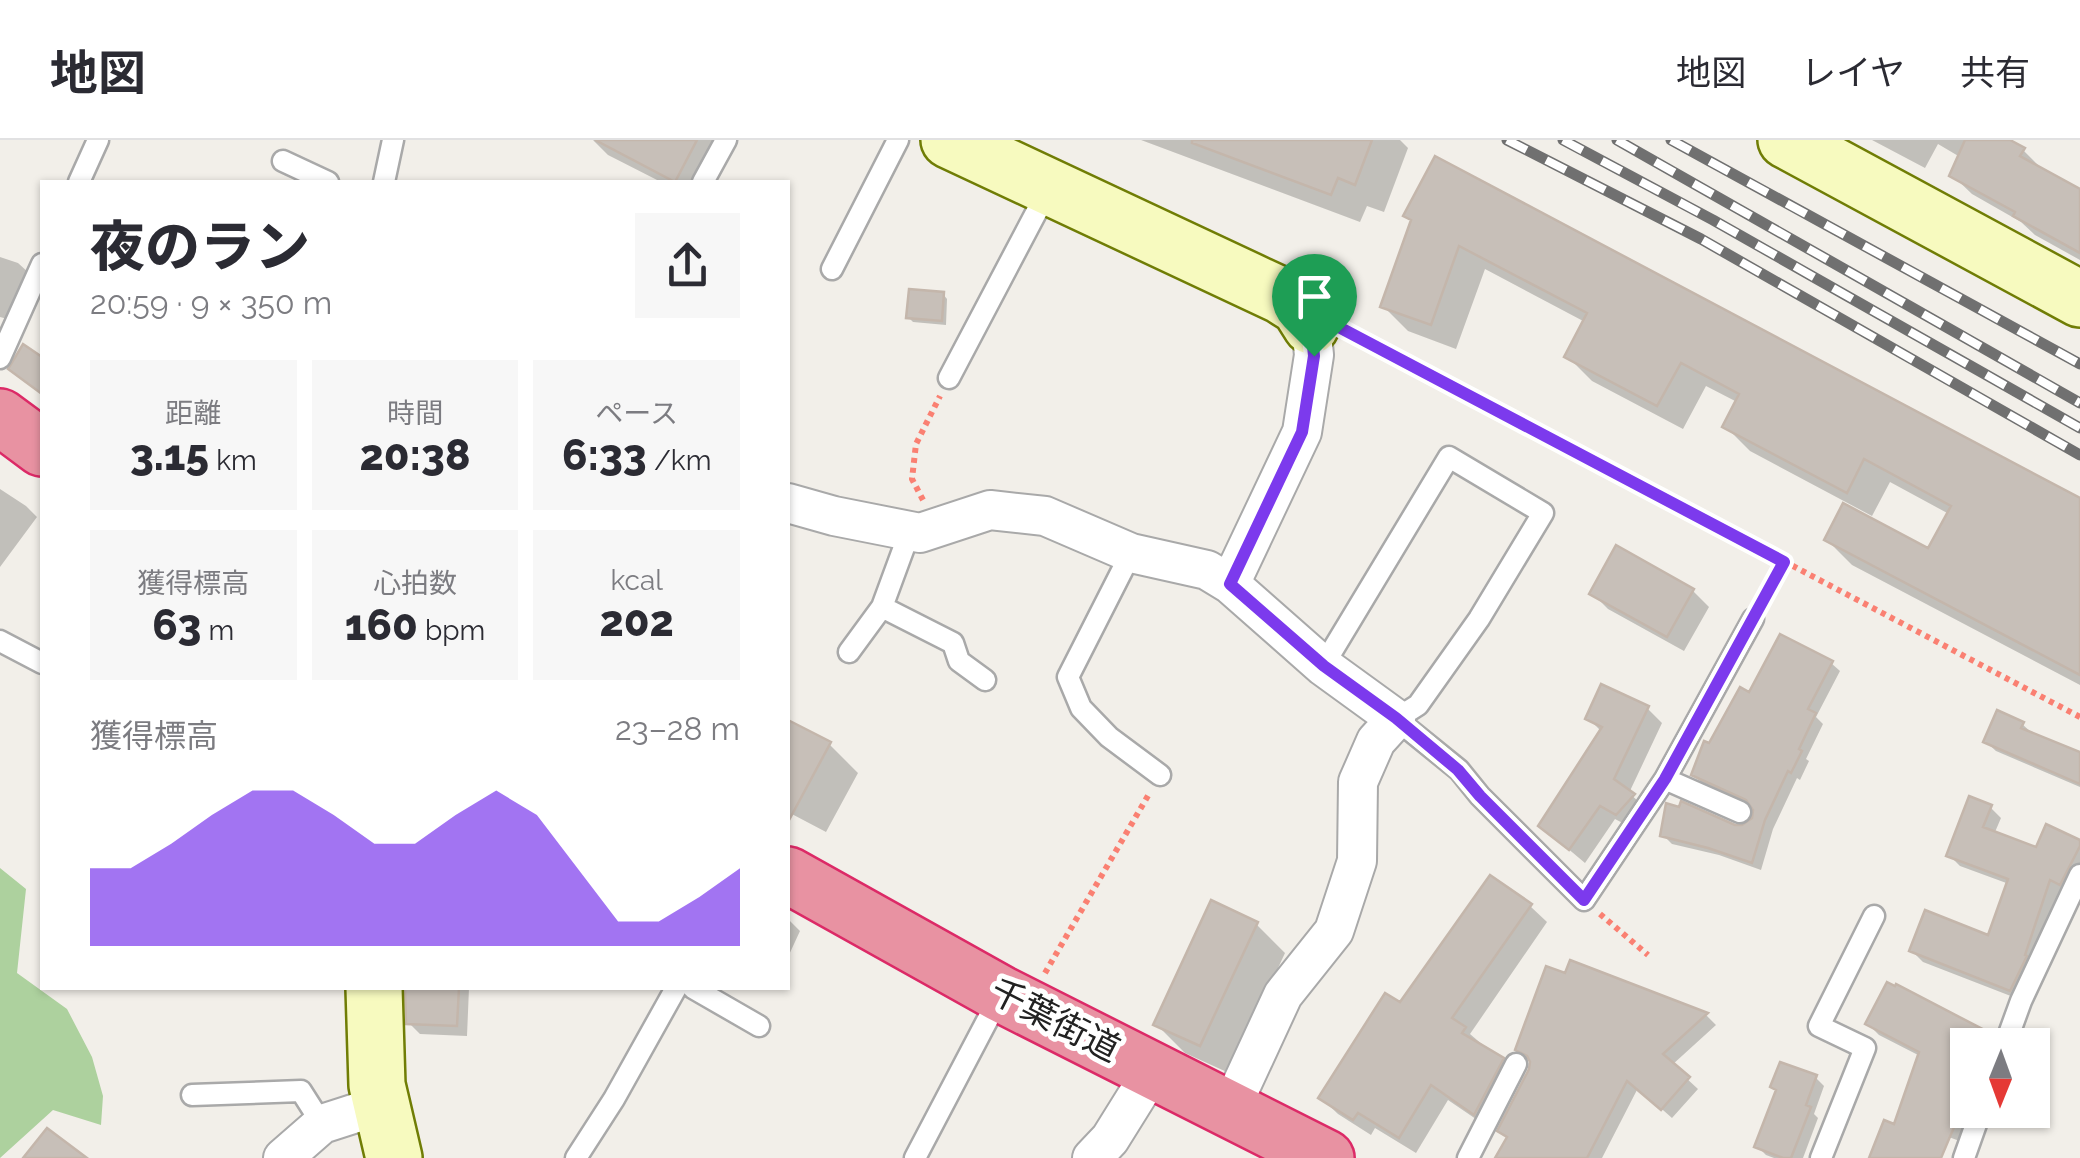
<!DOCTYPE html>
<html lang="ja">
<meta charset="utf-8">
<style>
:root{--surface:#fff;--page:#f7f7f7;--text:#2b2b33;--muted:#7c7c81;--line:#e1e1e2;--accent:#7c3aed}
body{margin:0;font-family:Raleway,"Noto Sans JP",sans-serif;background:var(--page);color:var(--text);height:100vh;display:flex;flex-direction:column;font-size:38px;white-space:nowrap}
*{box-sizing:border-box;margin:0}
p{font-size:32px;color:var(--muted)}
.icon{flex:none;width:55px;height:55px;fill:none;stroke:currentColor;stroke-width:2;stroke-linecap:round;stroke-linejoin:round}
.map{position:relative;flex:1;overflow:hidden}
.panel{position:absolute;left:40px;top:40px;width:750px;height:810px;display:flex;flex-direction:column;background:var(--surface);border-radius:0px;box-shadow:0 2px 8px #0004}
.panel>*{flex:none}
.needle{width:65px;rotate:181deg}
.fabs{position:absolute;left:1950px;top:888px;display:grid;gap:20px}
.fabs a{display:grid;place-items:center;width:100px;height:100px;border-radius:0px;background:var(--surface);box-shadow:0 2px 8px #0004;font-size:50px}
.pin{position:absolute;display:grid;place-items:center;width:85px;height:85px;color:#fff;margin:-102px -42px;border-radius:50% 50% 50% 0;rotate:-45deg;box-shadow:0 0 10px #0007}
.pin .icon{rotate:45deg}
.round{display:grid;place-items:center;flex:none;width:105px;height:105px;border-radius:0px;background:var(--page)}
.summary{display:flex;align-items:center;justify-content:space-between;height:170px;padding:0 50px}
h1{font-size:55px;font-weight:800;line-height:75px}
.stats{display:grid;grid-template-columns:repeat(3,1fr);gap:15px;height:170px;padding:10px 50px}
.stats div{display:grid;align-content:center;border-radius:0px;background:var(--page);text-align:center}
.stats b{font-size:42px;font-weight:800}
.stats small{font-size:28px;font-weight:400}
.stats p{font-size:28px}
.chart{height:280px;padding:20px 50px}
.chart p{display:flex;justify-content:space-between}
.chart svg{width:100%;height:180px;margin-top:10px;fill:var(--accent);opacity:.7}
header{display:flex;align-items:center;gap:60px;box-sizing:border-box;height:140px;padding:0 50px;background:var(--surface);border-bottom:2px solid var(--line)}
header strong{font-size:48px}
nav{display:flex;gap:55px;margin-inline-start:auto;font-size:35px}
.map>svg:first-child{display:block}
.forest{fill:#add19e}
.shadow{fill:#0003}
.building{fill:#c7bfb8;stroke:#c4b6ab;stroke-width:2.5}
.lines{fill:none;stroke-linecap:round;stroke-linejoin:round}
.lane-casing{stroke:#a9a9a9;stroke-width:25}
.street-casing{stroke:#a9a9a9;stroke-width:42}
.secondary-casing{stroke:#707d05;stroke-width:60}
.highway-casing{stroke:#dc2a67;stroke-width:60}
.path{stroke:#fa8072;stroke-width:6;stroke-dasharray:5 5;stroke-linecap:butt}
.lane{stroke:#fff;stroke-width:20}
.street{stroke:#fff;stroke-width:38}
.secondary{stroke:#f7fabf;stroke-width:55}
.highway{stroke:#e892a2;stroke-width:55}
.rail-casing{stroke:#707070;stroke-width:11}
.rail{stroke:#fff;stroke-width:8;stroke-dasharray:22;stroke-linecap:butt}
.route-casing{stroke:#fff;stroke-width:20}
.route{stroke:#7c3aed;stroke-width:12}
.labels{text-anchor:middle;stroke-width:10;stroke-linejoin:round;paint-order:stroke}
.street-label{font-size:35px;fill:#222;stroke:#fff}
</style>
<header>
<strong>地図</strong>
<nav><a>地図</a><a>レイヤ</a><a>共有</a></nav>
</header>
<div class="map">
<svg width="2080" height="1018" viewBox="0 0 2080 1018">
<rect width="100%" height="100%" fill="#f2efe9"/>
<path class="forest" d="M0 728 26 749 17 833 67 869 92 917 103 956 101 985 53 970 0 1018Z"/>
<path class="shadow" d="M593 0H719L707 42H661L608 15Z
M1141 0H1400L1408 8 1384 72 1367 66 1360 82Z
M1872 0H2005L2023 10 2042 29 2080 52V120L2035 95 2021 82 1972 54 1952 35 1960 17 1938 4 1925 28Z
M1406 75 2080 361V545L1852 425 1827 400 1929 412 1949 374 1890 342 1872 376 1750 311 1725 286 1737 262 1706 246 1683 289 1592 241 1567 216 1585 182 1485 129 1456 209 1408 191 1383 166 1413 82Z
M0 117 18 123 29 133 11 180 0 177Z
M943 154 947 159 946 185 913 182 909 178Z
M0 349 26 366 37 377 0 427Z
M1693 451 1709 467 1684 511 1608 469 1592 453Z
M1831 523 1840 531 1816 577 1823 584 1806 619 1809 621 1800 640 1797 638 1773 689 1761 730 1719 715 1672 704 1663 695 1743 688 1754 680V666L1702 643 1694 635 1710 606 1750 556Z
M1647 568 1662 583 1629 653 1648 670 1632 688 1615 679 1585 723 1541 686 1602 592 1588 578Z
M788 582 829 604 858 633 826 692 788 672Z
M2022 584 2032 593 2080 615V647L1996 611 1986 602Z
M1990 667 2001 678 1995 692 2037 710 2080 702V737L2071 754 2061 749 2021 860 1923 822 1912 811 1989 798 2009 744 1960 726 1949 715Z
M1530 766 1547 782 1470 894 1519 936 1492 990 1448 960 1416 1013 1375 988 1371 995 1338 974 1321 958 1401 866Z
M788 779 800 791 788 817Z
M1256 784 1285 813 1229 933 1185 913 1156 884Z
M1571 823 1707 876 1716 885 1672 925 1698 949 1672 978 1638 948 1602 1018H1498L1509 999 1532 924 1518 910 1567 836Z
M408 848H469L467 896 420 894 409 883Z
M1868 884 1993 897 2001 905H1968V970H1975L1962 1002 1912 983 1920 916 1879 895Z
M1816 938 1824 946 1814 974 1818 978 1803 1018H1774L1766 1015 1757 1006Z"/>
<path class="building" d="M595 0H697L675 42Z
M1192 0H1372L1355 45 1338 38 1331 55 1192 3Z
M1965 0H2010L2025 8 2020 16 2080 49V113L2013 76 2015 72 1949 36Z
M1435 16 2080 358V535L1824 400 1843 363 1928 408 1951 366 1864 319 1847 353 1722 287 1739 254 1681 223 1657 266 1564 217 1587 173 1459 106 1431 185 1380 167 1411 80 1403 76Z
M909 149 944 152 942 181 906 178Z
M23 204 42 217V254L8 229Z
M1616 405 1694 449 1667 497 1589 454Z
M1780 494 1833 521 1808 569 1816 573 1799 609 1802 611 1791 633 1788 631 1765 680 1752 723 1708 708 1660 696 1666 663 1679 667 1681 661 1735 685H1742L1752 678 1753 670 1746 660 1691 635 1704 601 1709 603 1740 547 1749 552Z
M1601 544 1649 566 1614 639 1635 654 1616 675 1600 666 1569 710 1538 686 1602 587 1585 579Z
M1997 570 2024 582 2021 588 2080 612V644L1983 602Z
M788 580 831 602 788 682Z
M1969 656 1992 665 1983 687 2036 707 2046 684 2080 700V706L2060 745 2050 740 2025 815 2027 816 2010 851 1909 811 1925 770 1988 795 2008 739 1946 716Z
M1490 735 1532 764 1452 878 1466 887 1462 893 1504 918 1474 975 1431 945 1399 998 1358 973 1353 980 1318 958 1385 853 1400 862Z
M1211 760 1258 782 1200 906 1153 885Z
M1570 820 1708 873 1663 914 1690 937 1661 970 1627 941 1587 1018H1495L1507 997 1497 991 1529 929 1530 922 1527 916 1515 910 1546 826 1565 833Z
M1887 842 1895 846 1896 844 1994 895 1992 905H1968V954L1941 1018H1869L1884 980 1894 984 1919 912 1865 884Z
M405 848H459L457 886 406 884Z
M1780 922 1817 935 1806 965 1811 967 1791 1018H1783L1754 1007 1776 950 1770 947Z
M47 988 87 1018H23Z"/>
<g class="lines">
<g class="lane-casing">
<path id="lane" d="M283 21 328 42
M79 42 98 0
M384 42 393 0
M703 42 726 0
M832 129 898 0
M0 218 42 124
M949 238 1048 50
M1131 413 1068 537 1081 568 1109 597 1160 635
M882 467 953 503 959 521 985 540
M0 501 42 523
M849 512 882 467 910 391
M1323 526 1449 317 1543 373 1479 479 1418 565 1396 579 1459 630 1480 656 1584 760 1665 639 1753 479
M1665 639 1740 672
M693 848 759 886
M2005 905 2021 861 2080 735
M192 955 301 951 322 984
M576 1018 614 959 676 848
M915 1018 1000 856
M1468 1018 1516 924
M1821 1018 1865 908 1819 886 1874 776
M1964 1018 1981 970"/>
</g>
<g class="street-casing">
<path id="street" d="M788 363 834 376 920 393 990 370 1045 376 1131 413 1207 430 1230 444
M1226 969 1240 948 1283 855 1334 791 1357 721 1358 642 1376 601 1396 579 1323 526 1230 444 1302 292 1314 215 1311 186
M283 1018 322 984 381 965
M1092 1018 1110 999 1153 930"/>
</g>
<g class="secondary-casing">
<path id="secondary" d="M949 0 1280 155 1299 167 1311 186
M1786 0 2080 159
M374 848 377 945 394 1018"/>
</g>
<g class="highway-casing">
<path id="highway" d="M0 277 42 308
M788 735 1001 854 1326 1018"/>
</g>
<path class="path" d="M1350 193 2080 577
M923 360 912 339 916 304 940 256
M1763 460 1784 422
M1600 774 1648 815
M1045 833 1149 654"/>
<use href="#lane" class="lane"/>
<use href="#street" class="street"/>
<use href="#secondary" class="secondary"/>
<use href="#highway" class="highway"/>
<g class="rail-casing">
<path id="rail" d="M1507 0 1701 99 2080 315
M1563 0 1713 80 2080 288
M1617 0 2080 263
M1671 0 2080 224"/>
</g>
<use href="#rail" class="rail"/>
</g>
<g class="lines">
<g class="route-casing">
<path id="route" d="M1333 184 1784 422 1665 639 1584 760 1480 656 1458 630 1396 578 1324 526 1230 444 1302 292 1314 216 1311 186Z"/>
</g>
<use href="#route" class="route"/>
</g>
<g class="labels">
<g class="street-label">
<text transform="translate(1055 880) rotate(27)" y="12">千葉街道</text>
</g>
</g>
</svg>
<div class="fabs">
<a><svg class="needle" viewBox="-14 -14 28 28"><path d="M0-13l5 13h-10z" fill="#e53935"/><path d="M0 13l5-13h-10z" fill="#7c7c81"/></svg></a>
</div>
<div class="pin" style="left:1314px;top:216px;background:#1e9e55"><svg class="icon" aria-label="arrive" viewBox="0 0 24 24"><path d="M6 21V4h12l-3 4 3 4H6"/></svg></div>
<section class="panel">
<div class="summary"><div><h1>夜のラン</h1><p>20:59 · 9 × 350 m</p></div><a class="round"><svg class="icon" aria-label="share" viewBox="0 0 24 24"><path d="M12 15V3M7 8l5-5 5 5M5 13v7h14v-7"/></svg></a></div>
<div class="stats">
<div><p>距離</p><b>3.15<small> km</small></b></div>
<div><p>時間</p><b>20:38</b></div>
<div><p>ペース</p><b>6:33<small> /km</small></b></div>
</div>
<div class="stats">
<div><p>獲得標高</p><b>63<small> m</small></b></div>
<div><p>心拍数</p><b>160<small> bpm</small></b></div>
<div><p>kcal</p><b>202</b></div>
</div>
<div class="chart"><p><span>獲得標高</span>23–28 m</p>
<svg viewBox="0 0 160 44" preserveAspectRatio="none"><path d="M0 44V25L10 25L20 19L30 12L40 6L50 6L60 12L70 19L80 19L90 12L100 6L110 12L120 25L130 38L140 38L150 32L160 25V44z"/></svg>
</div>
</section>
</div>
